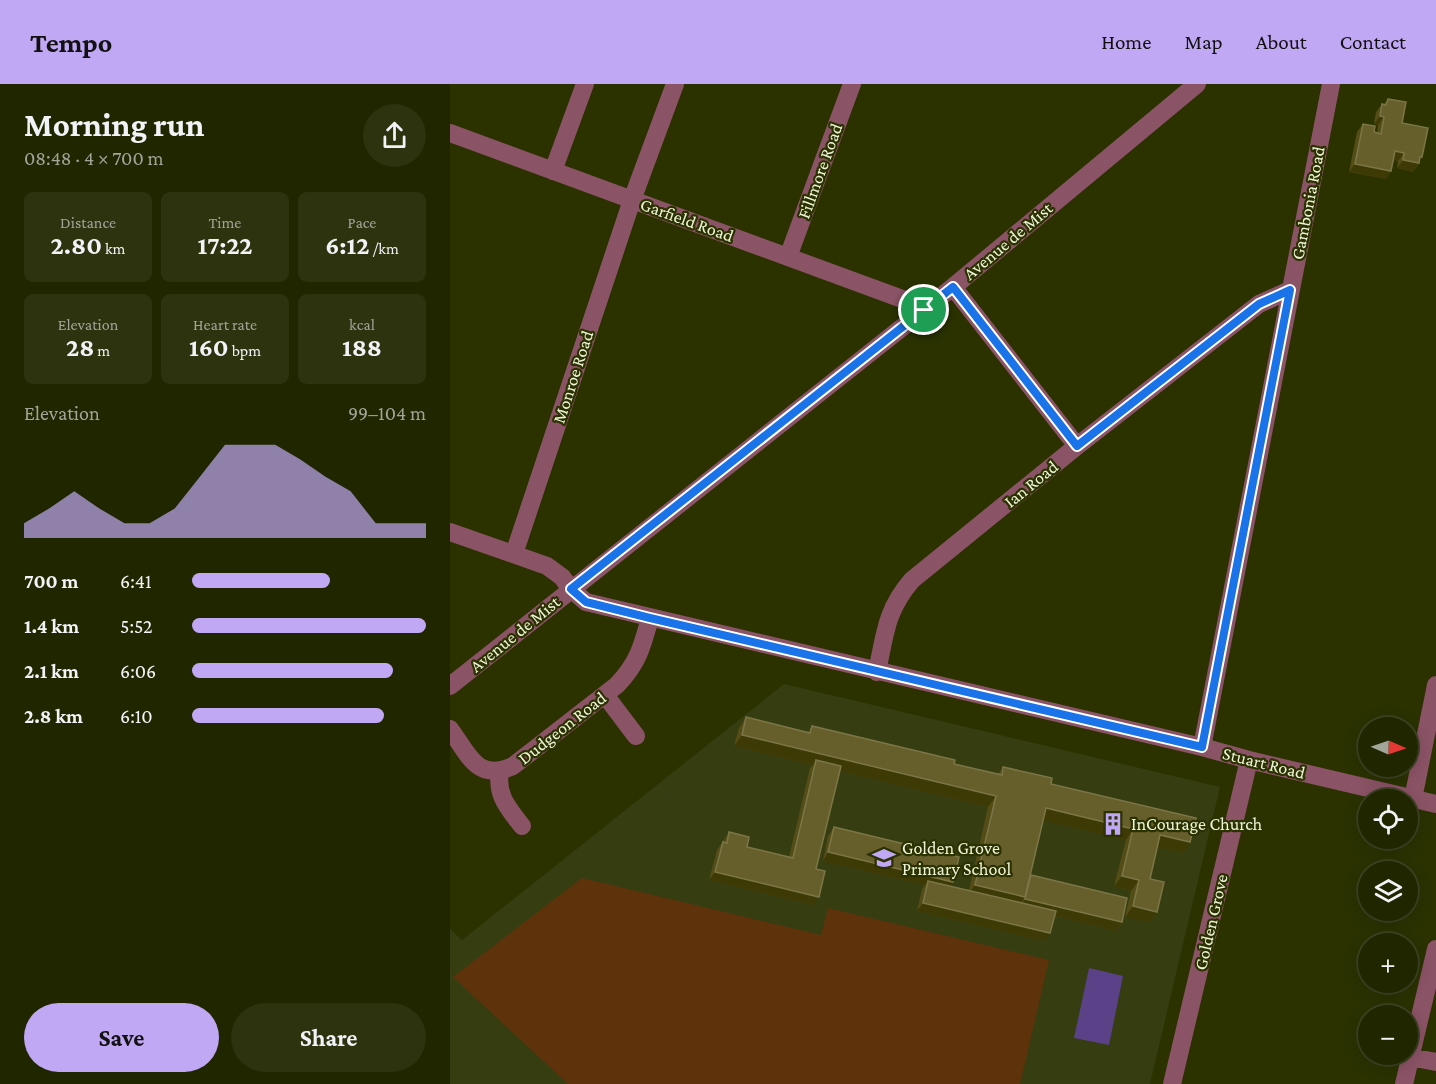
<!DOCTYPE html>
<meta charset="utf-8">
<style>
:root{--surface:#202600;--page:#2d320f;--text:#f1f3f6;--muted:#a2a599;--line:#3d4322;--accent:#c0a8f4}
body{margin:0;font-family:"Crimson Pro",serif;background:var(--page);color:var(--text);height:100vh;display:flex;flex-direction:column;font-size:22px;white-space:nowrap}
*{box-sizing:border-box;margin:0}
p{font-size:20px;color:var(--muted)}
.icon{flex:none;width:33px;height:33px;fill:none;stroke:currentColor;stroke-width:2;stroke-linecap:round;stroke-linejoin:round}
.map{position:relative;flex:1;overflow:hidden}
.sheet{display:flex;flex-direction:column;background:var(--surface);width:450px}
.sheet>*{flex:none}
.needle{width:39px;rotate:92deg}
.buttons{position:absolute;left:908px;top:633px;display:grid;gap:12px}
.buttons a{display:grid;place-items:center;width:60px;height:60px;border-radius:50%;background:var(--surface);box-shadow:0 3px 15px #0003,0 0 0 2px var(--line);font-size:30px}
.pin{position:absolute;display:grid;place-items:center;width:51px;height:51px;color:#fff;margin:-26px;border:3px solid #fff;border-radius:50%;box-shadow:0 2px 6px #0007}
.round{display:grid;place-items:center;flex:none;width:63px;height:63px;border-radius:32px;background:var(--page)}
.summary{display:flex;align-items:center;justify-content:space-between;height:102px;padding:0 24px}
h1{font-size:33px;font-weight:700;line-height:45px}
.metrics{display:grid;grid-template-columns:repeat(3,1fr);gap:9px;height:102px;padding:6px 24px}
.metrics div{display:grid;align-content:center;border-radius:9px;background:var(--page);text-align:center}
.metrics b{font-size:26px;font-weight:700}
.metrics small{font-size:16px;font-weight:400}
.metrics p{font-size:16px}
.chart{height:168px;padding:12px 24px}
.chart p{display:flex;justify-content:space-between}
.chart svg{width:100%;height:108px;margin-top:6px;fill:var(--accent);opacity:.7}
.action{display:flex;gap:12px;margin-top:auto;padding:12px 24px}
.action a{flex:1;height:69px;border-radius:36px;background:var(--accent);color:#111;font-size:24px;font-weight:700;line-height:69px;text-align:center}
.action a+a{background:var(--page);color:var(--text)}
ul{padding:0 24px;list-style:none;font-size:20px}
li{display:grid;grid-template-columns:96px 72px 1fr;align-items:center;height:45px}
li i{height:15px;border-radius:8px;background:var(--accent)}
header{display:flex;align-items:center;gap:36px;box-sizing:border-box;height:84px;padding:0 30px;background:var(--accent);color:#111}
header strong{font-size:28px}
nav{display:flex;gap:33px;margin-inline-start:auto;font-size:21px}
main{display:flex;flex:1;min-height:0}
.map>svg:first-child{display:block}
.built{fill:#363d11}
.green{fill:#5e330c}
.water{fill:#5b4288}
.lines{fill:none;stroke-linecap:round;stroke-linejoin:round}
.minor{stroke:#8b5366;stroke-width:18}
.wall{fill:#554d17}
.shaded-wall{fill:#3e3a05}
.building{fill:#665f2c;stroke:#7b7647;stroke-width:1.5}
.route-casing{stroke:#fff;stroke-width:12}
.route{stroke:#1a73e8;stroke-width:8}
.labels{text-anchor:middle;stroke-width:4.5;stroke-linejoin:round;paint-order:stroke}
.street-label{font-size:18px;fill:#eef4d9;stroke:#2b3200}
.poi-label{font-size:18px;fill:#eef4d9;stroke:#2b3200;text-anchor:start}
</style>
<header>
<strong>Tempo</strong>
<nav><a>Home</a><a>Map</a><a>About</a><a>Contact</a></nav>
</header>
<main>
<section class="sheet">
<div class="summary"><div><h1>Morning run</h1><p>08:48 · 4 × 700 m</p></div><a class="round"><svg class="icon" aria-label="share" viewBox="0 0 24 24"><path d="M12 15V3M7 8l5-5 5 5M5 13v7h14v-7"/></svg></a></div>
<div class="metrics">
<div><p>Distance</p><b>2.80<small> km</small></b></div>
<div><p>Time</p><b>17:22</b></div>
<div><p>Pace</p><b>6:12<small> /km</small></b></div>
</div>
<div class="metrics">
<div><p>Elevation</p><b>28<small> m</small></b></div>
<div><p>Heart rate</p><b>160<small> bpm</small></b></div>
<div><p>kcal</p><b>188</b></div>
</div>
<div class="chart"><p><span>Elevation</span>99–104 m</p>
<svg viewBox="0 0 160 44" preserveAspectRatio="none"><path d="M0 44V38L10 32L20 25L30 32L40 38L50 38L60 32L70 19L80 6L90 6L100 6L110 12L120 19L130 25L140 38L150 38L160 38V44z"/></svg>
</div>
<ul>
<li><b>700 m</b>6:41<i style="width:59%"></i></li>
<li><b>1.4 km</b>5:52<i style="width:100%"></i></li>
<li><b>2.1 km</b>6:06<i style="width:86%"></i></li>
<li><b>2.8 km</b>6:10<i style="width:82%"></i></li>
</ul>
<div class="action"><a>Save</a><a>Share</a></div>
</section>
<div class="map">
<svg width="986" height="1000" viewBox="0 0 986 1000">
<rect width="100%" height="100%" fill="#2b3200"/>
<path class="built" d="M334 600 770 703 700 1000H0V845L12 856Z"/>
<path class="green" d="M132 794 371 851 378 824 599 876 570 1000H118L3 893Z"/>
<path class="water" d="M639 884 673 892 659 961 624 954Z"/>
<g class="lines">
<path class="minor" d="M0 49 455 216 474 226
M103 87 135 0
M338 173 402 0
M503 203 627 362
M0 448 97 482 112 493 121 505 136 518 752 663 799 676 986 720
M64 470 182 116 225 0
M427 588C435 550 436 526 462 496L627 362 809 220 840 206
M0 602 503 203 747 0
M155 611 186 652
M0 645C19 671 27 698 63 682L167 601C188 579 192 563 200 534
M752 663 881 0
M50 688C46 711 58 724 72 742
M963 715 986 601
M960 973 986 978
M722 1000 799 676
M954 1000 986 865"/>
</g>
<path class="wall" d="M938 15 952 39 969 78V79L963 88 947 84 948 77 944 76 941 87 936 95 899 88 907 48 913 40 924 48 927 49 928 41 924 40 926 28 932 20H934Z
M296 633 358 648 362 642 504 680 548 690 553 683 601 700 733 769 707 763 700 795 707 828 700 838 675 833 681 807 664 802 676 756 593 736 579 793 581 791 672 838 666 847 605 832 595 857 467 827 472 805 475 801 373 777 378 752 384 743 503 798 500 802 519 806 538 723 390 687 366 785 363 821 259 796 267 766 279 748 297 763 339 773 360 684 363 681 284 662 289 644Z"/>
<path class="shaded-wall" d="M930 32 934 33 928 41 924 40Z
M945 67 954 69 948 77 940 75Z
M970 73H972L963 88 947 84 953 76Z
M905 80 941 87 936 95 899 88Z
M292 651 546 712 538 723 365 681 366 676 363 681 284 662Z
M596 724 683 745 676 756 588 735Z
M710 751 740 758 733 769 702 762Z
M378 768 503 798 498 806 478 797 475 801 373 777Z
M265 788 369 813 363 821 259 796Z
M672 792 689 796 681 807 664 802Z
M525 801 575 813 567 824 517 812Z
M575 815 672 838 666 847 569 823Z
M473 819 600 849 595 857 467 827Z
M683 822 707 828 700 838 675 833Z"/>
<path class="building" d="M938 15 956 18 952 39 978 44 972 73H970L969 79 953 76 954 69 945 67 941 87 905 80 913 40 925 42 924 48 931 50 934 33 930 32 932 20 936 21Z
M296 633 360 649 362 642 505 676 504 680 552 691 553 683 602 694 601 700 746 734 740 758 710 751 700 795 714 798 707 828 683 822 689 796 672 792 683 745 596 724 575 813 525 801 546 712 292 651Z
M366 676 391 682 366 785 375 787 369 813 265 788 273 758 277 759 279 748 299 753 297 763 343 774Z
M384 743 509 773 503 798 378 768Z
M581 791 677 814 672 838 575 815Z
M478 797 606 827 600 849 473 819Z"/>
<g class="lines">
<g class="route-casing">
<path id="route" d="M503 203 627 362 809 220 840 206 752 663 200 534 136 518 121 505Z"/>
</g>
<use href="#route" class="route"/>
</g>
<defs>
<g id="building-bare" transform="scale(1.8)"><path d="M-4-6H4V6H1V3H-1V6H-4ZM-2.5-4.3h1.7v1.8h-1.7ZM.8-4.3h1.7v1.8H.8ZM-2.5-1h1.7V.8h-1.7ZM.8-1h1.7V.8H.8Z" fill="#c0a8f4" stroke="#2b3200" stroke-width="2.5" paint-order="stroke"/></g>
<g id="school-bare" transform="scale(1.8)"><path d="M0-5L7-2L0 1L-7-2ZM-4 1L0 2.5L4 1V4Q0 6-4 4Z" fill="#c0a8f4" stroke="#2b3200" stroke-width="2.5" paint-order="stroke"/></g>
</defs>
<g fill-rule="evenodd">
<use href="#building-bare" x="663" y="740"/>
<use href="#school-bare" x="434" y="774"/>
</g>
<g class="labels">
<g class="street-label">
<text transform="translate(370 87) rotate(-70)" y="6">Fillmore Road</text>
<text transform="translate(858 119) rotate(-79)" y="6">Gambonia Road</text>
<text transform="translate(237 136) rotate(20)" y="6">Garfield Road</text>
<text transform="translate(558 157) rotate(-40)" y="6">Avenue de Mist</text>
<text transform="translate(123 293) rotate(-72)" y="6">Monroe Road</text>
<text transform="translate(581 400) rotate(-39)" y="6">Ian Road</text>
<text transform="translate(65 550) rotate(-39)" y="6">Avenue de Mist</text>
<text transform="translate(112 644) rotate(-38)" y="6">Dudgeon Road</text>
<text transform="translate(814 679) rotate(14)" y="6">Stuart Road</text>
<text transform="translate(761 838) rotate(-77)" y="6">Golden Grove</text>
</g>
<g class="poi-label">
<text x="681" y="746">InCourage Church</text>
<text x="452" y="770">Golden Grove<tspan x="452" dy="21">Primary School</tspan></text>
</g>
</g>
</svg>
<div class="buttons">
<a><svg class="needle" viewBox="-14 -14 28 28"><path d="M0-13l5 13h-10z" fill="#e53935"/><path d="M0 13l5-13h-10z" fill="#a2a599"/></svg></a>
<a><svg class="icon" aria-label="locate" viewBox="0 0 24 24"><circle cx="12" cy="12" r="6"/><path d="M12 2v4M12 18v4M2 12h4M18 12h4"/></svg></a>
<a><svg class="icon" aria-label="layers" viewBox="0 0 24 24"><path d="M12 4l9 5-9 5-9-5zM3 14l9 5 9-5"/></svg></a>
<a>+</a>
<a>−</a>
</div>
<div class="pin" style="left:474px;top:226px;background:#1e9e55"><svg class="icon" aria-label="arrive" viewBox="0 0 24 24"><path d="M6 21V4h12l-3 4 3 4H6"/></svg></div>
</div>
</main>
